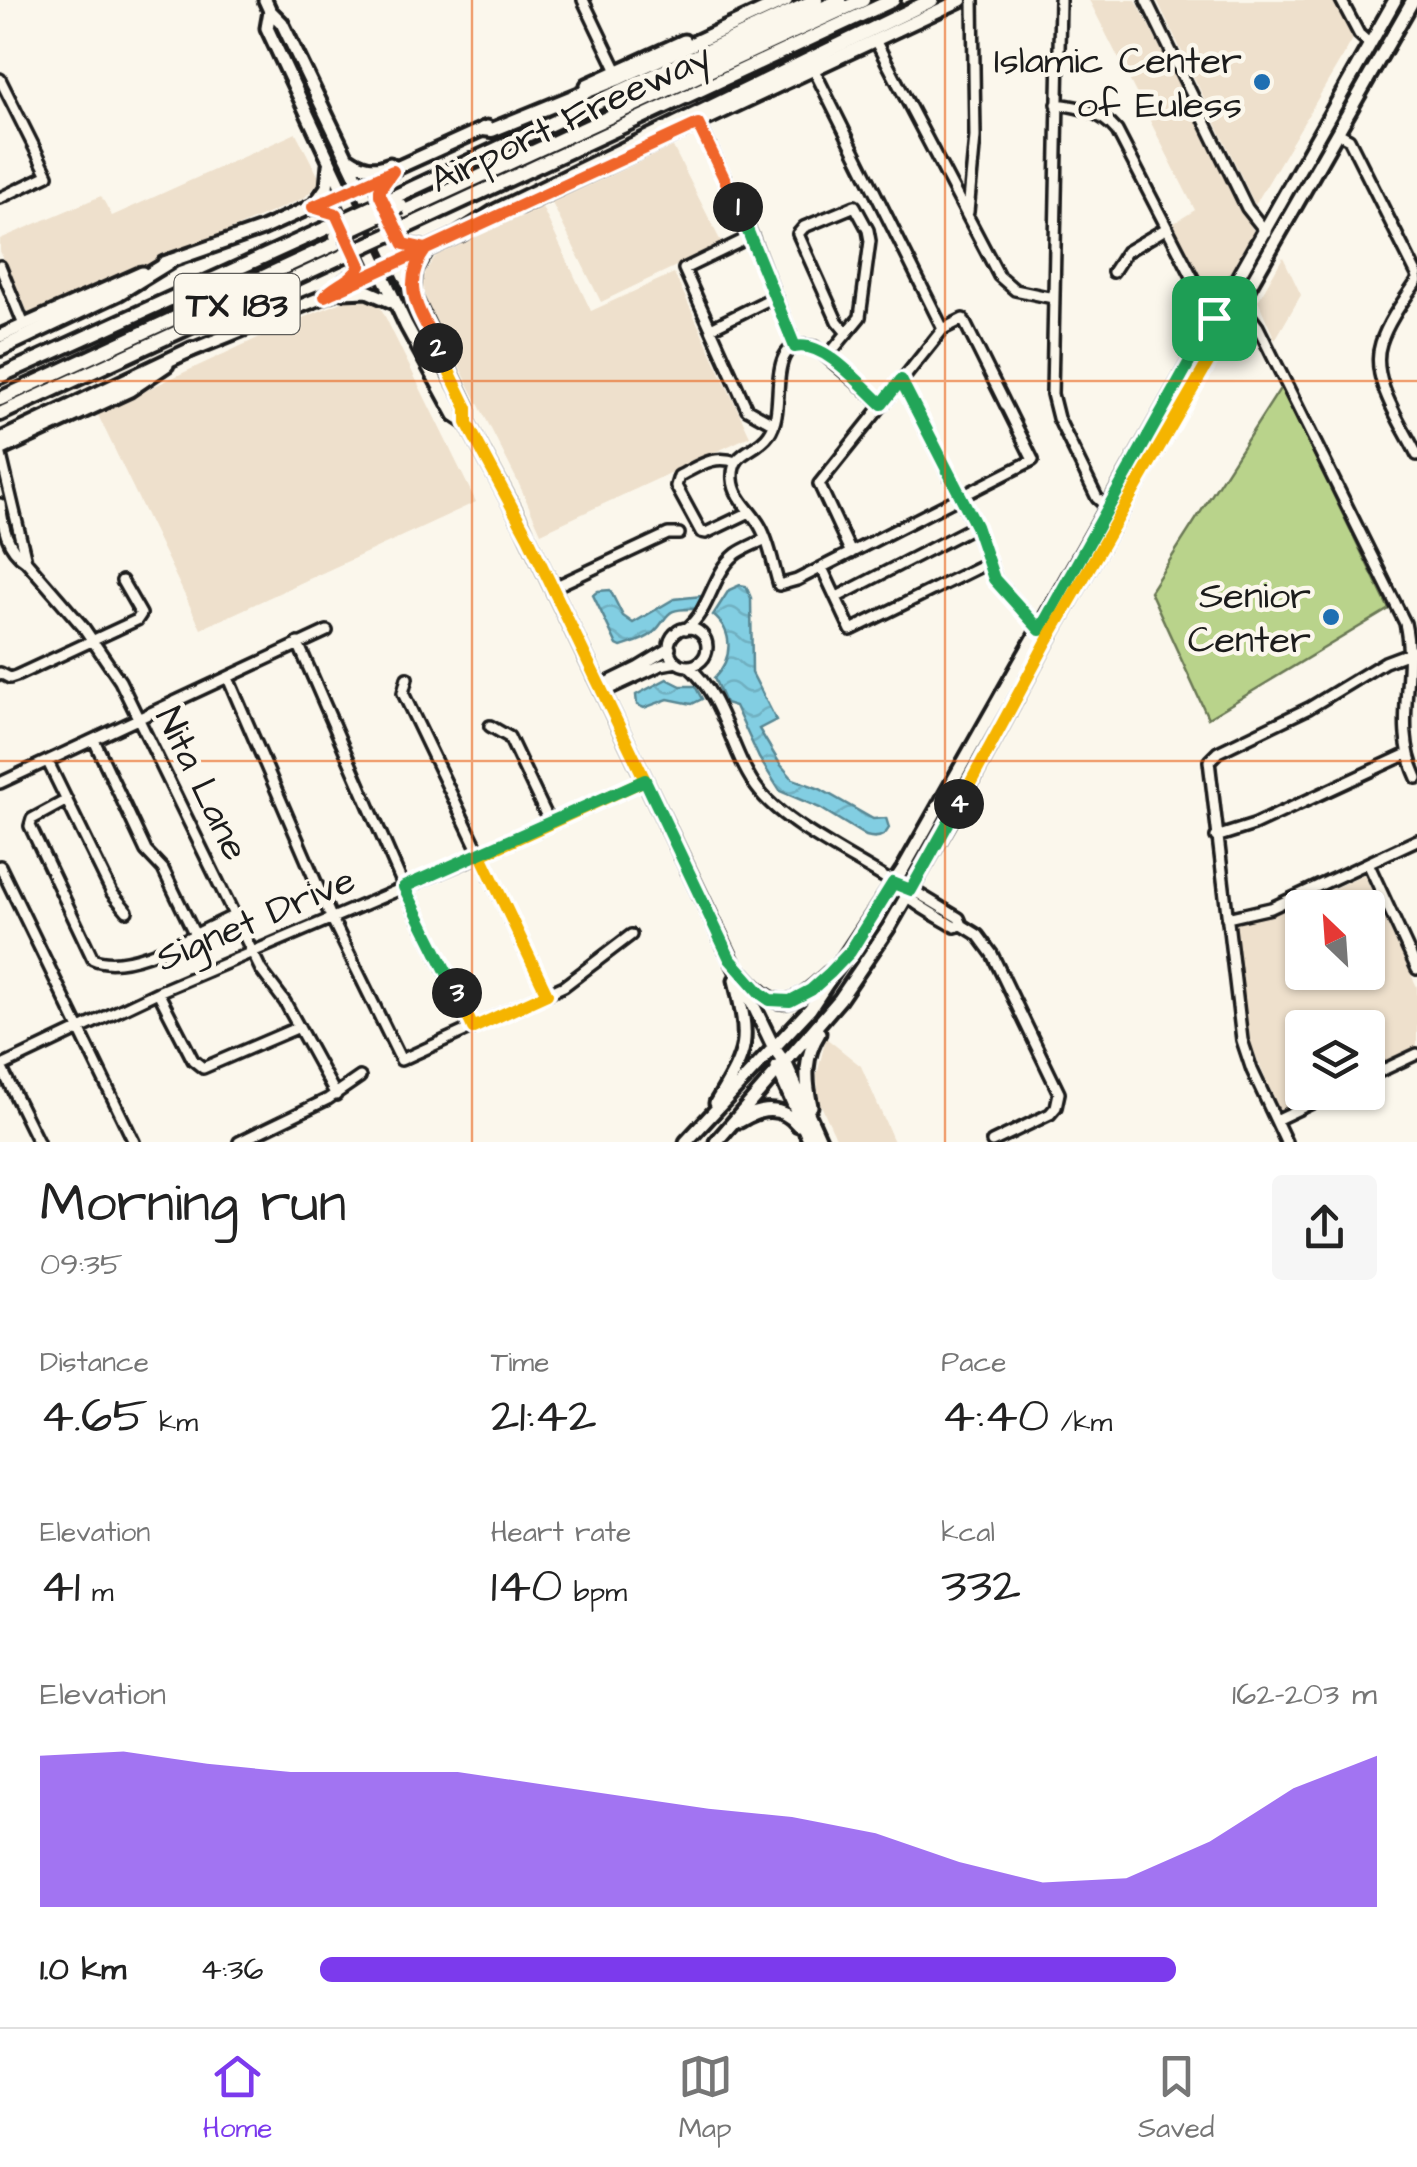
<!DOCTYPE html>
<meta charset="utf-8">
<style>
:root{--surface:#fff;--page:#f6f6f6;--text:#222;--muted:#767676;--line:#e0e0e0;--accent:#7c3aed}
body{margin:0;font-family:"Architects Daughter",sans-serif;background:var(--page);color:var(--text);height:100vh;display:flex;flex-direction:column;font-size:38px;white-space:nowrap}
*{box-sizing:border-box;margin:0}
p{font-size:32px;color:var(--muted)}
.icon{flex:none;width:55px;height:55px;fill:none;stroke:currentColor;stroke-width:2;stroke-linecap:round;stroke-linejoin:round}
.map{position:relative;height:1142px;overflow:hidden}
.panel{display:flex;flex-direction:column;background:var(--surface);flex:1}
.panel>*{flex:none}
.needle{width:65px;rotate:335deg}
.buttons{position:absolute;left:1285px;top:890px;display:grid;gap:20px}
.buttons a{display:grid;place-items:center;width:100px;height:100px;border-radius:10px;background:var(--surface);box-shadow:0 2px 8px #0004;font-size:50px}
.pin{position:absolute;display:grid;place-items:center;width:85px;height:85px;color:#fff;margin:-42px;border-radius:20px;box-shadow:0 5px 15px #0006}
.km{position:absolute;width:50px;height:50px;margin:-25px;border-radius:50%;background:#222;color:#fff;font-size:28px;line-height:50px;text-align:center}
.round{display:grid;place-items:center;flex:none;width:105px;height:105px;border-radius:10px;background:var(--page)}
.overview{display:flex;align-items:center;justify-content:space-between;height:170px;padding:0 40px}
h1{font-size:55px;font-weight:600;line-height:75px}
.figures{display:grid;grid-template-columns:repeat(3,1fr);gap:15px;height:170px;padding:10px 40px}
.figures div{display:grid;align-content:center}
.figures b{font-size:50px;font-weight:600}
.figures small{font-size:28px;font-weight:400}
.figures p{font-size:28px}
.chart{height:280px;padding:20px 40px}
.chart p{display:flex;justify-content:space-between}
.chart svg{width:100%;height:180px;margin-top:10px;fill:var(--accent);opacity:.7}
ul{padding:0 40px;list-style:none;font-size:32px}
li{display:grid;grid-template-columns:160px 120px 1fr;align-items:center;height:75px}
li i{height:25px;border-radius:12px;background:var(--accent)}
.dock{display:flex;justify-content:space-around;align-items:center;height:140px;border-top:2px solid var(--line);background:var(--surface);font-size:28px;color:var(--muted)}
.dock a{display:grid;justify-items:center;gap:5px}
.dock .active{color:var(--accent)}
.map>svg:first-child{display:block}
.built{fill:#eee0cc;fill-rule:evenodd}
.green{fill:#b9d38b;stroke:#6a7854;stroke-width:2.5}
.water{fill:url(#water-waves);stroke:#598793;stroke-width:2.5}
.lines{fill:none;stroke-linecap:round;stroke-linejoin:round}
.minor-casing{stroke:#1c1c1c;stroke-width:16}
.major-casing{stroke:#1c1c1c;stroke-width:19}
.highway-casing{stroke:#1c1c1c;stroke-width:20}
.minor{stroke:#fbf7ec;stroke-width:9}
.major{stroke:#fbf7ec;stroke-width:11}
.highway{stroke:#fbf7ec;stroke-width:12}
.highway-bridge-casing{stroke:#1c1c1c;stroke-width:20;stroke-linecap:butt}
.highway-bridge{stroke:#fbf7ec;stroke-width:12}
.split-1-casing{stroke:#fff;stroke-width:20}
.split-2-casing{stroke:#fff;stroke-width:20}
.split-3-casing{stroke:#fff;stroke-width:20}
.split-4-casing{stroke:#fff;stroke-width:20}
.split-5-casing{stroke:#fff;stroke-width:20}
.split-1{stroke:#22a559;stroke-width:12}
.split-2{stroke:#f0652b;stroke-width:12}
.split-3{stroke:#f5b400;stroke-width:12}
.split-4{stroke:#22a559;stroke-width:12}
.split-5{stroke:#f5b400;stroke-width:12}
.grid{fill:none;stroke:#e8590c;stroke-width:2.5;stroke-opacity:0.55}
.poi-dot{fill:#1f6fb2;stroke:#fbf7ec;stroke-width:4}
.labels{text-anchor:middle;stroke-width:9;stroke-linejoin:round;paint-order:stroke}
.shield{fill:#fbf7ec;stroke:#5f5e5a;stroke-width:2.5}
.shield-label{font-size:35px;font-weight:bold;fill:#1c1c1c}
.poi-label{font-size:38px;fill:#1c1c1c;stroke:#fbf7ec;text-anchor:end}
.street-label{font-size:38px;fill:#1c1c1c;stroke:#fbf7ec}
</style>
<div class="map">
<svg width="1417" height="1142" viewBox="0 0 1417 1142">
<defs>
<pattern id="water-waves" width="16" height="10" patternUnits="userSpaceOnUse" patternTransform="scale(2.5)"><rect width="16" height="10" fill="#82cee2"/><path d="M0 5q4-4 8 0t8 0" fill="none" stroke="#70b0c1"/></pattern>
</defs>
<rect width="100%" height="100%" fill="#fbf7ec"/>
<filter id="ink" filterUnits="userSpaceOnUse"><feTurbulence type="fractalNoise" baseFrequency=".01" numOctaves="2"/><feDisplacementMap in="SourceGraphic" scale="20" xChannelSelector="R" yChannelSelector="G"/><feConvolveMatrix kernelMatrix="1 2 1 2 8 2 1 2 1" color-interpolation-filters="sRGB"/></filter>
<g filter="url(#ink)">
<path class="built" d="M1089 0H1136L1253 230V237L1215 300 1206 296 1171 225 1195 210Z
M1157 0H1333L1353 39 1255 205Z
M296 133 321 181 304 198 30 317 0 251V239L101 196 112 216Z
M672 145 722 244 601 302 551 201Z
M541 205 591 311 674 273 750 436 541 533 518 482 421 291 420 280 437 254Z
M1283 257 1301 295 1275 340 1258 301Z
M352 298 377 300 476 502 201 629 97 413 290 323Z
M1364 874 1417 987V1046L1368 1069V1028H1302V1092L1317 1093 1279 1110 1251 1045 1233 925 1288 910ZM1302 908H1368V972H1302Z
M826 1038 861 1066 894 1142H838L819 1101 817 1075Z"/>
<path class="green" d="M1281 387 1389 609 1208 718 1150 591Z"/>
<path class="water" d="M740 585 746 586 751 598 752 673 776 720 759 729 780 764 793 779 820 789 873 819 886 818 889 828C884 838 876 839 866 836L820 808 780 791 759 758 735 706 725 703 714 678C733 659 734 632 713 615L729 590Z
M610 590 623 616 633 623 674 599 702 596 695 609C661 608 671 617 653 633 646 640 630 644 621 647L617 645 593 595 598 591Z
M667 679 681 686H695L702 699 692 704 668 699 644 708 637 705 636 695Z"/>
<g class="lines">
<g class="minor-casing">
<path id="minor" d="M583 0 617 71
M1060 0 1052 394 1058 418 1097 498 1108 508 1120 514
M1146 0 1247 208 1266 232
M1341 0 1359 34 1370 44
M875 40 999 276 1015 290 1053 298
M814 70 943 329 819 484 851 553
M0 79 48 175 0 198
M1057 104C1081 107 1101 112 1117 131L1214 319
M699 124 752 236 795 347
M1338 133 1349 139 1417 275
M968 212 975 137 973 0
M752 236 684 269 747 409 774 424
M0 266 24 325
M1113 272 1126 252 1167 228
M1417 281C1404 300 1388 321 1381 343 1369 379 1402 424 1417 455
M1224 298 1247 312 1258 327 1405 623C1417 676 1392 724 1417 778
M711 328 774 297
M828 356 860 317 870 241 868 230 855 206 804 227 798 234 837 321 847 333
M901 380 975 526 995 579 1040 630
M882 404 815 347C761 334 789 408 769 434 756 453 731 450 733 479 734 498 751 510 760 526 770 543 773 566 779 585L797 580 1033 460 963 319 943 329
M0 451 26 561
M736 462C714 454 699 466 679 476L676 486 701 532 706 533 750 512
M0 504C3 526 6 548 26 561L84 628 120 681 261 970 285 1002 336 1095
M822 568 851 630 987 563
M552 588 668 534H679
M837 597 975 526
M669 647a19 19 0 1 1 38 0a19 19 0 1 1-38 0Z
M686 629C711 610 712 573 736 554 744 548 756 544 765 539
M298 643 404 887 473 1028
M688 666C726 698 730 755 760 792 786 825 856 859 893 883L911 889 959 918 962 925 978 935 992 954 1059 1093 1056 1107 1050 1114 992 1142
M0 673 10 678 16 676 137 620 141 614 122 581
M228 678 331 917 401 1060 564 986 631 935
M407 678 403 693 547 994
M600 686 637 668 670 648
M603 692 661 665 677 662
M490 726 509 737 550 823
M94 740 146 851 163 869 194 933
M48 762 112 893 127 911
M0 783 327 631
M67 800 32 819 30 826 93 959C129 975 199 931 233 916
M1216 837 1254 825 1407 754
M1368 863 1417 969
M0 866 134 1142
M894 884C911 903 933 914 955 927L962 925
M1227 918 1271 908 1417 840
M158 992 193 1060 203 1068 299 1027
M0 1065 38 1142
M0 1067 158 992 481 855 645 780
M1368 1077 1417 1054
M1276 1120 1335 1092
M239 1142 328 1099 360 1077
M1286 1142 1252 1070 1242 1040 1209 761 1218 752 1309 708 1385 662 1417 650"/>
</g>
<g class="major-casing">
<path id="major" d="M265 0 270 11 282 23 467 407V423
M270 11 267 28 406 325 455 415 467 423 522 525 774 1048 786 1064 821 1142
M587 85 684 41
M348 158C362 168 374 171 390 164
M329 165 327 187 313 207C322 208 331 209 337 216 347 229 362 259 357 273L344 282
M390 174 380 189V195L403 244 427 249 415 270 412 294
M521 206 961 0
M164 263 262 229 487 127
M343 292 367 291 395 303
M0 336 142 273
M187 352 333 293 468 230
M0 450 130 390 167 365
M743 974C778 1015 792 1007 829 973
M777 1067 810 1142
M716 1103C749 1048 750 1042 735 980
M811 1106C805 1079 804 1057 819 1033
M740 1121C760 1108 782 1105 798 1125
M686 1142 810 1009 903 869 1395 0
M716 1142 840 999 889 927 949 823 1047 641 1413 0"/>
</g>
<g class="highway-casing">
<path id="highway" d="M670 80 840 0
M483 129 492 130 617 79 786 0
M396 196 816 0
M403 212 863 0
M408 226 893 0
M460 234 496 211 932 0
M0 349 119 293 171 261
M0 376 331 226
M0 399 339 242
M0 414 345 255
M0 440 192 349"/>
</g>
<use href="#minor" class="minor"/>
<use href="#major" class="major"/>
<use href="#highway" class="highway"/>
<g class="highway-bridge-casing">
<path id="highway-bridge" d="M331 226 396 196
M336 236 401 206
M345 255 408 226"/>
</g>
<use href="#highway-bridge" class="highway-bridge"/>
</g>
</g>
<g class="lines" filter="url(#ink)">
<g class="split-1-casing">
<path id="split-1" d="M738 207 795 347C824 340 861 385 882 404L901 380 976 526 994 579 1040 630 1214 318"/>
</g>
<g class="split-2-casing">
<path id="split-2" d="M438 348C421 313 398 286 426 249L404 244 380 195V189L393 171 313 207 336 214 360 266C352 281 336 284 325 296L333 292C455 236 577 180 698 124L738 207"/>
</g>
<g class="split-3-casing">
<path id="split-3" d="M438 348 467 408V423L528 537 645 780 481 855 547 994 473 1028 457 993"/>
</g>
<g class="split-4-casing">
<path id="split-4" d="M457 993 404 887 645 780 730 959 760 993 770 1000 790 1001 811 990 830 973 850 952 893 883 911 890 959 804"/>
</g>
<g class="split-5-casing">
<path id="split-5" d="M959 804 1047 641 1240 307 1224 298 1214 318"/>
</g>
<use href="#split-1" class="split-1"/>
<use href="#split-2" class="split-2"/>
<use href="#split-3" class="split-3"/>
<use href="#split-4" class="split-4"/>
<use href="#split-5" class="split-5"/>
</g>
<path class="grid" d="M472 0V1142M945 0V1142M0 381H1417M0 761H1417"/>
<g class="poi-dot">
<circle cx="1262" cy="82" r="10"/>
<circle cx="1331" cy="617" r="10"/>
</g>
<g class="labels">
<rect class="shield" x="174.5" y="274" width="125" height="60" rx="8"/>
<g class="shield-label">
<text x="237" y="316">TX 183</text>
</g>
<g class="poi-label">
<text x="1242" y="73">Islamic Center<tspan x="1242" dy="44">of Euless</tspan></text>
<text x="1311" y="608">Senior<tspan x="1311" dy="44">Center</tspan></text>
</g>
<g class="street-label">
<text transform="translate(570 117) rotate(-25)" y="13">Airport Freeway</text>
<text transform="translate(203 783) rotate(64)" y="13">Nita Lane</text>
<text transform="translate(255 918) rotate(-23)" y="13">Signet Drive</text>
</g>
</g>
</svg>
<div class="buttons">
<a><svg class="needle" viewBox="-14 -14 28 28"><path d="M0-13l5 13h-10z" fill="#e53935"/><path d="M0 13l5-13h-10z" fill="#767676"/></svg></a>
<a><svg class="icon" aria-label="layers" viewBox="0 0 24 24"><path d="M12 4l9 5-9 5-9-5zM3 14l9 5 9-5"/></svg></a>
</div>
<div class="pin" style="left:1214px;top:318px;background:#1e9e55"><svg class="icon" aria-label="arrive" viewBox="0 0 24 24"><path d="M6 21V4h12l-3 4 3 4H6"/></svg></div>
<b class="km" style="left:738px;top:207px">1</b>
<b class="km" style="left:438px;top:348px">2</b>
<b class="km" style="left:457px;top:993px">3</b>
<b class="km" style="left:959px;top:804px">4</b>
</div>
<section class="panel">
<div class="overview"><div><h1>Morning run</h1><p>09:35</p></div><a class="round"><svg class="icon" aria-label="share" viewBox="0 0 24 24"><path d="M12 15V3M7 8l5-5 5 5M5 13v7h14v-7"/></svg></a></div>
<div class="figures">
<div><p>Distance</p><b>4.65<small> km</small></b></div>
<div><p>Time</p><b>21:42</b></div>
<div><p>Pace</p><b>4:40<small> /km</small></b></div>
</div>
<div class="figures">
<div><p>Elevation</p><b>41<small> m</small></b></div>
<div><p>Heart rate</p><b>140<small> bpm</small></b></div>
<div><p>kcal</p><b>332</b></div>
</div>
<div class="chart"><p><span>Elevation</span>162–203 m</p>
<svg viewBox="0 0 160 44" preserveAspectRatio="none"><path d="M0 44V7L10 6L20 9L30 11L40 11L50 11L60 14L70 17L80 20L90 22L100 26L110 33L120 38L130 37L140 28L150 15L160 7V44z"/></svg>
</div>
<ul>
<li><b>1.0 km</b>4:36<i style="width:81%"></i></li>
</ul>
</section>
<nav class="dock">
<a class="active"><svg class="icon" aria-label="home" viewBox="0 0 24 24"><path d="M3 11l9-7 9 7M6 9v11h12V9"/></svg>Home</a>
<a><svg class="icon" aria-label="map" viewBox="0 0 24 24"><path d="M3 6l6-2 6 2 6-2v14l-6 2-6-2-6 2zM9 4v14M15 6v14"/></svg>Map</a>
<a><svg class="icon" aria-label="saved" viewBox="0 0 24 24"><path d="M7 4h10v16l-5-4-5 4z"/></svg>Saved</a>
</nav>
